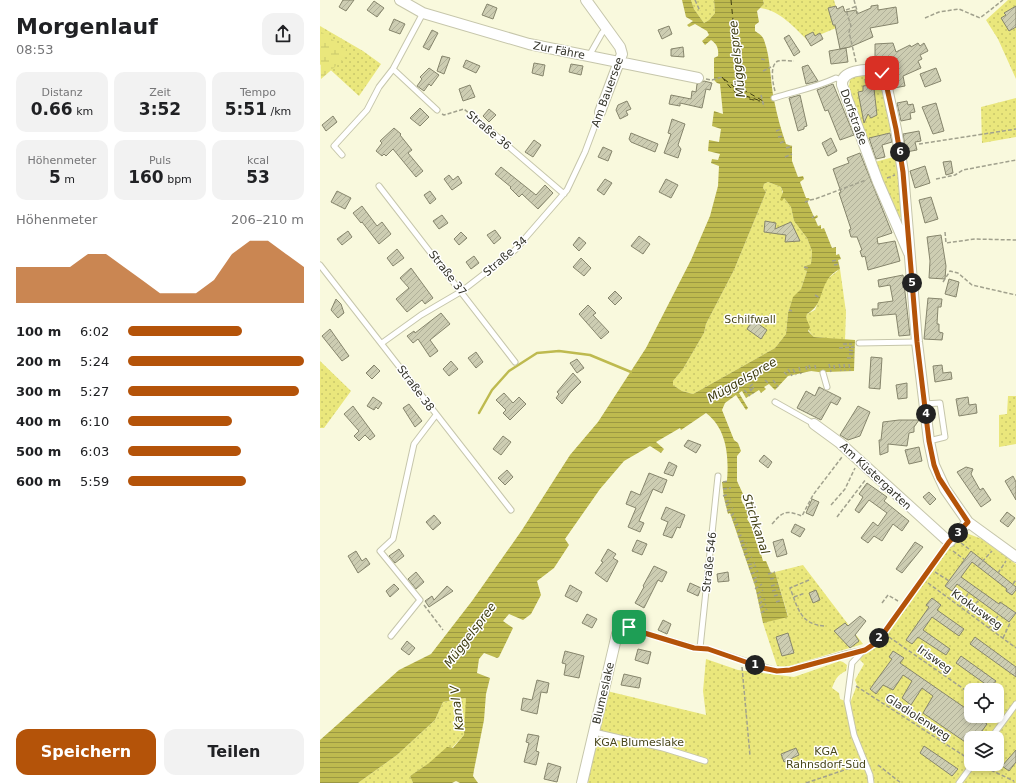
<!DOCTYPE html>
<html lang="de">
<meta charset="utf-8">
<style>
:root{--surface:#fff;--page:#f2f2f2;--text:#202124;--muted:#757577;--accent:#b45309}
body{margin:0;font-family:"DejaVu Sans",sans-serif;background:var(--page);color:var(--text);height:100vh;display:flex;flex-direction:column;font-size:15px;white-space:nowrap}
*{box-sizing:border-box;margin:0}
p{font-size:13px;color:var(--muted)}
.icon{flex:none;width:22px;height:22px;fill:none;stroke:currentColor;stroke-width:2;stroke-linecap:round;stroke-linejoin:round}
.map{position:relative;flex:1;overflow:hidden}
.drawer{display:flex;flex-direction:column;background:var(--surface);width:320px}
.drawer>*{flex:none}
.fabs{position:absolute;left:644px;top:683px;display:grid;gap:8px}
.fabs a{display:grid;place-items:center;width:40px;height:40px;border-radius:8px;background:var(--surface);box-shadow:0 2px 6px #0003;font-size:20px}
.pin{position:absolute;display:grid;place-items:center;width:34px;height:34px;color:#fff;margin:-17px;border-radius:8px;box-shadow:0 2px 6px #0006}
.km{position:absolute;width:20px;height:20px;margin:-10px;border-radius:50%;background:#222;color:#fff;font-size:11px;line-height:20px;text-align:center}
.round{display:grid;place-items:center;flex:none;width:42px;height:42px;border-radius:12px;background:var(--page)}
.overview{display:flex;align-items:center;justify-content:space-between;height:68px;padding:0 16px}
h1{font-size:22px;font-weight:800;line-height:30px}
.metrics{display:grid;grid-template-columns:repeat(3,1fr);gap:6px;height:68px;padding:4px 16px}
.metrics div{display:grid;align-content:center;border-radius:10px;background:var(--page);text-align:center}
.metrics b{font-size:17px;font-weight:800}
.metrics small{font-size:11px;font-weight:400}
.metrics p{font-size:11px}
.chart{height:112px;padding:8px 16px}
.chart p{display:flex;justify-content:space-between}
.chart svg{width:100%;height:72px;margin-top:4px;fill:var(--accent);opacity:.7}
.action{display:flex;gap:8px;margin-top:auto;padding:8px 16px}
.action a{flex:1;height:46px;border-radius:12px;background:var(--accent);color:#fff;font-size:16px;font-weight:800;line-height:46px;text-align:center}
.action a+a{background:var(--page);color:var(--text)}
ul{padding:0 16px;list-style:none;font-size:13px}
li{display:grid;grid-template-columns:64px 48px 1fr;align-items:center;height:30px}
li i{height:10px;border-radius:5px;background:var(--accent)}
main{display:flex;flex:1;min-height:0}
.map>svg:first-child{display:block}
.grass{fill:url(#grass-dots);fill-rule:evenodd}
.wetland{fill:url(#wetland-marsh)}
.water{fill:url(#water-rules);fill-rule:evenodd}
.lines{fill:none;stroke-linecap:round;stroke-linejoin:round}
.stream{stroke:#beba4f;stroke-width:2.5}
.ferry{stroke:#3f3d10;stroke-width:1;stroke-dasharray:5 4;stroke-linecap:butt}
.building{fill:url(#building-hatch);stroke:#86856c}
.lane-casing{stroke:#c6c6ab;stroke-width:7}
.street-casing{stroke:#c6c6ab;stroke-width:12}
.path{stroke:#a1a18d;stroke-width:1.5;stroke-dasharray:4 2;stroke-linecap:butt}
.lane{stroke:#fff;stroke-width:5}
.street{stroke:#fff;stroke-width:10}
.route-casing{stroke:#fff;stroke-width:8}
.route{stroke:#b45309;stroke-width:5}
.labels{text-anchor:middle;stroke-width:3;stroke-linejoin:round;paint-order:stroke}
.street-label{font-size:11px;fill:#323228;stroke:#fff}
.park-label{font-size:11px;fill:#4a481c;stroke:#fff}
.water-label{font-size:12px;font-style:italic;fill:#3f3d10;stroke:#fff}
</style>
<main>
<section class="drawer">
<div class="overview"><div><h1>Morgenlauf</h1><p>08:53</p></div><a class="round"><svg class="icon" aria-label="share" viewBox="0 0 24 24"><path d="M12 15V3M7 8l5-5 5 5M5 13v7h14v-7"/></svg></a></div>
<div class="metrics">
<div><p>Distanz</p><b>0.66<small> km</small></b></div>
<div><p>Zeit</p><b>3:52</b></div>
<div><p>Tempo</p><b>5:51<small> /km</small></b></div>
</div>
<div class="metrics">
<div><p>Höhenmeter</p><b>5<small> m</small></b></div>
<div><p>Puls</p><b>160<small> bpm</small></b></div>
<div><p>kcal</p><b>53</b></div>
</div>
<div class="chart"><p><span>Höhenmeter</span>206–210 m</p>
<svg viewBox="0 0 160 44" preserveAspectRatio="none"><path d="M0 44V22L10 22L20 22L30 22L40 14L50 14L60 22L70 30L80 38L90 38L100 38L110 30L120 14L130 6L140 6L150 14L160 22V44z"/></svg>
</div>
<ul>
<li><b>100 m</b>6:02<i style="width:65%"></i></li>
<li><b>200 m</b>5:24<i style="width:100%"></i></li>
<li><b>300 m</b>5:27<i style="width:97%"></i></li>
<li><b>400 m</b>6:10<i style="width:59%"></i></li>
<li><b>500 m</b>6:03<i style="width:64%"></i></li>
<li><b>600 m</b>5:59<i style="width:67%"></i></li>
</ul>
<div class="action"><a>Speichern</a><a>Teilen</a></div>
</section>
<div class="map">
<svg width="696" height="783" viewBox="0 0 696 783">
<defs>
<pattern id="grass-dots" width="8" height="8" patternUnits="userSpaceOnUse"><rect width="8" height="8" fill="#eae77c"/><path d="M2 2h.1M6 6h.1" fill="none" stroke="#c9c76b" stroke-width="1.8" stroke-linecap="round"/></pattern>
<pattern id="wetland-marsh" width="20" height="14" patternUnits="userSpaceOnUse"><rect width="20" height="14" fill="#eae77c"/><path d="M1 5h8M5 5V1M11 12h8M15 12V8" fill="none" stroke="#c9c76b"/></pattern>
<pattern id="water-rules" width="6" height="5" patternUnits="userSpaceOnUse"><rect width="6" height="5" fill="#beba4f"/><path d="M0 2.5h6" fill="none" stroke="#9b9842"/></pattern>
<pattern id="building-hatch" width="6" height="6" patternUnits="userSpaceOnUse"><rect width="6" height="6" fill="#cdcdb2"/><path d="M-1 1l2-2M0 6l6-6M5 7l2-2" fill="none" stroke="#b0b099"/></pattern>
</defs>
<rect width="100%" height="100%" fill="#f9f9dd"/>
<path class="grass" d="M371 0H394L395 13 389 20 384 23 374 9Z
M443 0H514L521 26 487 40C473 26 460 11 440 8L444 4Z
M688 0H696V79L678 39 666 20Z
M0 26 43 51 61 64 39 96 3 63 0 65Z
M554 73 561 80 572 132 545 140 529 86 530 80 533 76Z
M696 98V137L662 143 661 107Z
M577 156 582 218 579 217 555 162Z
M448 182 461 187 464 198 471 207 474 221 487 238 492 251 491 264 485 266 484 270 487 271 481 289 473 298 468 313 466 334 455 348 373 394 362 391 353 385V381L363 369 384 333 386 324 414 270 446 192 443 188 444 184Z
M520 269 526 312 525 340 494 337C488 331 484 322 487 314L495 310 506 280Z
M0 361 31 391 4 428H0Z
M688 396H696V444L679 447V415L687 414Z
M646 533 662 539 696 564V783H265L287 691 386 715 383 691 386 659 418 670 474 677 520 661 523 662 527 665 526 671C517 675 515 680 512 688L519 693 520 699 530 703 537 685 535 680 544 664 540 660 541 657 556 647 565 637 631 546 642 534ZM651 690H677V716H651ZM651 738H677V764H651Z
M483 565 543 644 466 667 457 666 443 623 468 616 455 572Z
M147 698 144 735 132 748 90 776 93 783H38L77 755 115 720 123 702Z"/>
<path class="wetland" d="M0 31 26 49 24 59 1 79Z"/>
<path class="water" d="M362 0H371L374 9 384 23 389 20 395 13 394 0H443L444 4 437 11 439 22 435 25V31C439 34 442 35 444 40 451 59 450 80 454 100 457 115 461 130 466 144L472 146V161L478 177 483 176 484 179 480 182 486 198H489L490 200 487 201 494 217 497 215 498 217 495 219 498 226 501 225V229L504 228 512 248 516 247V255L519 254 521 259 518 260 520 269C497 280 507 303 487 314L486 318 490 327 488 331 494 337 535 340 534 371 506 372V373L491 371 468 376 455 390 449 384 444 387 446 389 441 393 439 390 426 398 422 391 419 393 428 408 426 410 416 395 405 403 402 410 414 440 418 443 421 451 417 456V481L423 494 421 499 423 504 428 507 429 515 427 519 437 534 435 539 438 546 441 545 444 553 441 554 443 561H446L451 573 455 572 468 617 443 623 435 586 410 513 408 514 404 498 402 482 407 481C409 456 407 429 386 413L361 430 360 428 336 442 344 449 341 453 330 446 304 461 280 489 245 539 249 545 234 568 217 581 221 595 211 614 203 620 189 614 183 621 193 628 179 657 177 658 164 653 159 659 157 673 170 678 166 694 164 720 154 770 153 776 158 783H140L136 781 132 783H93L90 776 109 763 127 747 133 748 144 735 146 698 123 702 115 720 77 755 38 783H0V740L79 670 111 654 152 601 202 530 250 455 278 422 326 348 371 260 390 216 398 186 399 166 391 163 392 159 398 160 400 154 388 151 389 140 399 142 401 129 392 126 394 111 403 114 400 84 397 83 394 80V58L398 56C399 49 397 44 391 40L385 45 382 41 389 35 387 31 375 24 369 27 367 25 373 21 366 17ZM448 182 461 187 463 192 460 200 462 201 464 198 471 207 474 221 487 238 492 251 491 264 485 266 484 270 487 271 481 289 473 297 468 313 466 334 455 348 373 394 362 391 353 385V381L363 369 384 333 386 324 414 270 446 192 443 188 444 184Z"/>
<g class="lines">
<path class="stream" d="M159 413 172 390 189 371 217 353 239 351 270 355 311 372"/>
<path class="ferry" d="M411 0 419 81 424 90 443 101
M402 77C415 94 419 98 440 101
M404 79 426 96 438 100"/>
</g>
<path class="building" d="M23 0H34L26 11 19 7Z
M54 1 64 8 57 17 47 10Z
M167 4 177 8 173 19 162 15Z
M558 5V10L576 7 578 23 550 28 553 37 530 47 520 49 515 25H513L508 8 516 6 517 9 523 6 525 12 536 10 537 14 551 8V6Z
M696 6V27L689 31 681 18 686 15 684 13Z
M74 19 85 24 80 34 69 30Z
M349 26 352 34 342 39 338 30Z
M112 30 118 33 109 50 103 47Z
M493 32 495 36 500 33 503 39 491 46 485 36Z
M469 35 480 52 474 56 464 38Z
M573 43 576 52 590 45 591 47 598 43 600 46 604 43 608 51 600 55 602 59 598 61 601 68 583 76 585 86 574 88 566 61H555V44Z
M363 47 364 57 351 56V49Z
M526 48 528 62 511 64 509 51Z
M122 56 130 58 124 74 117 71Z
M146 60 160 66 156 73 143 67Z
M214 63 225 65 223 76 212 73Z
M251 64 263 66 261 75 249 72Z
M488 65 498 81 486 84 482 67Z
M109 68 119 75 111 86 109 84 104 91 97 86 102 79 100 77Z
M616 68 621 81 605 87 600 74Z
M384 81 392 83 390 90 386 89 382 108 360 103V106L349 104 351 95 371 99 372 91 376 92 377 84Z
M513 84 534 135 520 140 508 110 505 111 497 90Z
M150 85 155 97 143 101 139 89Z
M550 85 551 89H554L557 115 551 118 548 114 544 123 538 92 543 91V86Z
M480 95 487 126 484 127V129L478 131 469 98Z
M307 101 311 109 306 111 308 115 300 119 296 110 298 105Z
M587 101 588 105 593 104 595 112 590 113 591 119 581 121 577 103Z
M616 103 624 131 613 134 602 107Z
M100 108 109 117 100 126 90 118Z
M169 109 176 115 169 122 163 116Z
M13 116 17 122 6 131 2 125Z
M352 119 365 124 358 145 361 149 358 158 344 153 351 134 348 133Z
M74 128 81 134 80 135 92 150 88 153 103 171 96 177 73 149 66 156 64 154 62 156 56 151 62 143 60 141Z
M599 131 601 141 595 142 597 150 586 152 583 134Z
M311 133 338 144 335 152 311 142 309 139Z
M570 133 572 142 562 145 565 157 556 159 549 138Z
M511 138 517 151 508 156 502 143Z
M214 140 221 145 213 157 205 152Z
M283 147 292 151 288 161 278 157Z
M540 153 572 233 557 238 558 244 575 241 580 261 548 270 545 256 542 257 540 251 542 250 537 237H531L529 230 531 229 519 193 521 192 513 169 529 163 527 158Z
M631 161 633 173 626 175 623 162Z
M605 166 610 183 595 188 590 171Z
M181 167 216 195 225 185 233 193 218 209 202 194 199 197 190 188 191 187 175 174Z
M129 175 133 180 138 176 142 183 132 190 124 179Z
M285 179 292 183 284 195 277 190Z
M346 179 358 185 351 198 339 192Z
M17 191 31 198 25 209 11 202Z
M110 191 116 199 110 204 104 195Z
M611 197 618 219 605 223 599 200Z
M42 206 57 226 62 222 71 234 59 244 42 222 41 223 33 213Z
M122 215 128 223 119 229 113 221Z
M445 221 456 223 455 229 471 222 480 241 465 242 466 235 444 232Z
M175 230 181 238 174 244 167 235Z
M28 231 32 237 22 245 17 239Z
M141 232 147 238 139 245 134 239Z
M621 235 626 266 625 279 609 278 610 261 607 237Z
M319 236 330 244 323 254 311 246Z
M259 237 266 243 259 251 253 245Z
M77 249 84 258 73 266 67 258Z
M154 256 159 263 151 269 146 262Z
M261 258 271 268 264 276 253 267Z
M91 268 113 298 105 304 102 300 87 312 76 299 89 288 80 278Z
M583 275 590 335 579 336 576 314 553 316 552 309H558V303L573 301 570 285 559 287 558 280Z
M629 279 639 282 636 297 625 294Z
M295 291 302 298 295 305 288 298Z
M608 298 622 299 621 307H618L617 324H619V332L623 333 622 340 604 339Z
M16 299 21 304 24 313 18 318 11 310Z
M268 305 276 313 273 315 289 332 281 339 259 314Z
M121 313 130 324 110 340 118 351 110 357 98 339 93 343 87 336 94 331 95 333Z
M433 320 447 330 441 339 427 329Z
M10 329 29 356 22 361 2 336Z
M156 352 163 362 156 368 148 358Z
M551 357 562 358 560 389 549 388Z
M257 359 264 368 257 373 250 363Z
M131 361 138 369 129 376 123 369Z
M54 365 60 371 52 379 46 373Z
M622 365 623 373 631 372 632 379 615 382 613 366Z
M253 373 261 382 250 393 242 404 236 398 239 394 237 392Z
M587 383V398L578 399 576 385Z
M499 387 521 398 517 405 511 402 501 420 477 408 486 391 495 396Z
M184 393 193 403 199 397 206 404 190 420 183 413 186 410 176 400Z
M53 397 62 403 58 409 56 407 54 410 47 406Z
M648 397 649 405 656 404 657 413 639 416 636 399Z
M89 404 102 421 95 427 83 408Z
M33 406 55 436 50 440 45 435 39 441 34 436 39 431 24 414Z
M538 406 550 412 540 436 528 440 520 435Z
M579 420H599L594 427V432L589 433 587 446 568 444V452L560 455 559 440H561L563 422Z
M183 436 191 442 181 455 173 449Z
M368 440 381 445 376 453 364 446Z
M599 447 602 461 589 464 585 450Z
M444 455 452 462 448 468 439 461Z
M349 462 357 466 353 476 344 473Z
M646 467 653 469 651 474 660 490 663 488 671 500 661 507 637 472Z
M187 470 193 477 185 485 178 478Z
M329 473 347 480 342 493 333 489 319 521 324 523 320 532 308 527 316 508 306 504 311 491 320 495Z
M693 476 696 482V500L685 481Z
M547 483 567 497 564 501 589 521 582 531 573 524 562 541 554 536 548 543 541 538 553 522 558 526 567 513 549 500 539 513 535 510 543 497 539 494Z
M609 492 616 499 610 505 603 497Z
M492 499 499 502 493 516 486 513Z
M346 507 365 515 360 528 357 527 352 538 343 535 348 522 341 519Z
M687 512 695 518 688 527 680 521Z
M114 515 121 523 113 530 106 522Z
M475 524 485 529 480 537 471 532Z
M463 539 467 554 457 557 453 542Z
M317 540 327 544 322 555 312 551Z
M595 542 603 547 582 573 576 569Z
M79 549 84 556 75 563 69 556Z
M288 549 296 554 293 558 298 561 287 582 275 573 283 562 281 561Z
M36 551 42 561 46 558 50 564 38 573 28 556Z
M651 551 696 587V590L692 595 686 591 687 589 652 562 641 577 679 604 680 602 696 613 689 622 637 584 632 591 625 586Z
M334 566 347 572 342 582 338 580 324 608 315 603 324 587 323 586Z
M96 572 104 582 96 589 88 579Z
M408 572 409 581 398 582 397 574Z
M370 583 381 588 378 596 367 591Z
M74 584 79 589 70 597 66 591Z
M250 585 262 592 257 602 245 596Z
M127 586 133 591 109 607 105 601 112 596 114 600Z
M496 590 500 600 493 603 489 593Z
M612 598 621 605 617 610 644 629 639 636 612 617 603 630 630 649 626 655 598 637 592 644 586 640 609 607 606 605Z
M267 614 277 619 272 628 262 623Z
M540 616 546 621 535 635 539 641 530 648 514 631 525 623 528 626Z
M343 620 351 624 347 634 338 630Z
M468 633 474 653 462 656 456 637Z
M655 637 696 667V677L650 644Z
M87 641 95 648 89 655 81 649Z
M318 649 331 652 328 664 315 660Z
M245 651 264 656 259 678 244 675 246 664 242 663Z
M573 651 584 658 580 663 651 712V716H656L667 724 657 738H651V746L603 713 613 696 602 688 591 705 582 698 592 681 583 675 573 690 563 685 556 694 550 689 572 659 569 657Z
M641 656 676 681 671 688 636 663Z
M304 674 321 678 319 688 301 685Z
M217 680 229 683 227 693 221 692 217 714 201 710 203 698 212 700Z
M208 734 219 736 216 751 219 752 216 765 204 762 209 743 206 742Z
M604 746 638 769 632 776 600 753Z
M476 748 479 755 464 762 461 754Z
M696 750V762L689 771 682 766Z
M228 763 241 767 237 782 224 779Z"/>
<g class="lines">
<g class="lane-casing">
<path id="lane" d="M269 56 282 33 286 29
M73 69 117 110
M454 98C476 91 495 88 516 78L521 80
M167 128 244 194
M22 155 14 146 47 110 59 87 73 69 103 13
M59 186 195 362
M0 265 191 510
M62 343 101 315 142 291 195 250 207 236 247 190 265 152 280 112
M539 343 597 342
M503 373 507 387
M455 402 494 424
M604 404 620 403 625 437 609 441
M301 628 309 627 321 632 375 648 388 649 457 671 469 670 525 654 545 650 554 644 563 634 629 542
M71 636 100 600 60 551 73 539 94 444 116 415
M380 648 398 476
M543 651 532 663 527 701 534 735 550 775 551 783
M274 732 343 748 385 761
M671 738 696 704
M639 783 653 764"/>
</g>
<g class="street-casing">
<path id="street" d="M80 0 103 13 209 44 378 78
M266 0 300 47 302 54 280 112
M589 253 558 182 522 85C521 70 545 69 557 70L565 79 576 129 583 172 597 342 609 441 614 465 625 489 648 522 696 557
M494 424 520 443 629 542 648 522
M262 783 297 634 301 628"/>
</g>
<path class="path" d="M375 0 380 11
M534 0 538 14
M605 18 619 12 639 9 660 18 683 0
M441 59 447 60
M536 62 529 32 531 26 526 10 537 6
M443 71 451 67
M386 79 392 80 402 77
M545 79 546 86
M455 91C453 84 449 65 458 61 463 60 470 61 474 61
M441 95 444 107
M122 114 124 115 144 109 162 124
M456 131 461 129
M458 137 463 136
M460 143 465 141
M599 144 696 129
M466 148 472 146
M465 157 472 154
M567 178 575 175
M616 179 635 175 643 170 696 160
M490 200 495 199 546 180
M485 202 488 201
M492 218 494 216
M625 232 626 243 655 239 696 240
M512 261 517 260
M514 265 519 264
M484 267 488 268
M623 282 630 271 638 273 652 285 696 295
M495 295 500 298
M469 310 472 311
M523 344H532
M519 348 534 347
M529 350 535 351
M529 354H534
M527 358H534
M509 364 511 372
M519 364 521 371
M524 364 525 371
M529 364 530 371
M489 365 491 371
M495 365 496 371
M514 365 515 371
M486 366 487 372
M479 367 481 374
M468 369 472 376
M473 369 476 375
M464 372 468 376
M445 380 449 384
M453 380 458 387
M433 384 429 387 433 394
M424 390 430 396
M431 390 435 386
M403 482 409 481
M403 489 411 488
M403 496 409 494
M405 502 411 499
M511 505 525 489 535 468
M406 506 411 502
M407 511 413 508
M411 516 415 512
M517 517 546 479
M413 521 417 517
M452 524C463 511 466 510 482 516L493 495 522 457
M415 526 419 523
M417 532 421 528
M418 537 423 534
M420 542 425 540
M641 543 649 549
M421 546 427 543
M423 550 429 548
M633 551 645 560
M424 555 430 552
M426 560 432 557
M428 565 435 563
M658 566 672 551
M429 569 436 566
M615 572 629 581
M678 573 686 561
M431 574 438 571
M448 574 455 572
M433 579 439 576
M450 579 456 578
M489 580 470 588C478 608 480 624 504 626
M434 583 439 579
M608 583 696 648
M693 584 696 580
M451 586 458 584
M435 589 442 584
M452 591 459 589
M437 594 443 590
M454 596 461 594
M474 597 485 593
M438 599 443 595
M456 602 462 600
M562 603 568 595 578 601
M439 604 445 599
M104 605 123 630
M640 607 649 592
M440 608 446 604
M647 612 659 600
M441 613 447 609
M669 628 678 616
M569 637 651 694
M683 638 690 623
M422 667 430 756
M536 686 649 759
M677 712 681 715
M558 765 581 783
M660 765 694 781
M486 783 539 765"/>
<use href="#lane" class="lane"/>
<use href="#street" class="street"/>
</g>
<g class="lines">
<g class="route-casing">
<path id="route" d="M309 627 321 632 374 648 388 649 443 668 457 671 470 670 545 650 554 644 563 634 629 542 648 522 619 478 614 465 609 441 597 342 583 172 576 129 565 79 562 73"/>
</g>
<use href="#route" class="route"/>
</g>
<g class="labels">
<g class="street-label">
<text transform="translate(239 50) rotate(11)" y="4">Zur Fähre</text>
<text transform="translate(287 92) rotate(-70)" y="4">Am Bauersee</text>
<text transform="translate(534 117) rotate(70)" y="4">Dorfstraße</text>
<text transform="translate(169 130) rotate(40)" y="4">Straße 36</text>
<text transform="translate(185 256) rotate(-41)" y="4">Straße 34</text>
<text transform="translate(128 273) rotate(52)" y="4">Straße 37</text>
<text transform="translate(96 388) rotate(53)" y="4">Straße 38</text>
<text transform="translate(556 476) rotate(43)" y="4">Am Küstergarten</text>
<text transform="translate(389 562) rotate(-84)" y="4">Straße 546</text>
<text transform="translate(657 609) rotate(36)" y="4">Krokusweg</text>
<text transform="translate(615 659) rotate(35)" y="4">Irisweg</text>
<text transform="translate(283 693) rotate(-77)" y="4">Blumeslake</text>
<text transform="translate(598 717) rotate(33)" y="4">Gladiolenweg</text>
</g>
<g class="park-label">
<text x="430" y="323">Schilfwall</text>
<text x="319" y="746">KGA Blumeslake</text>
<text x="506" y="755">KGA<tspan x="506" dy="13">Rahnsdorf-Süd</tspan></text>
</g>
<g class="water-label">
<text transform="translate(417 59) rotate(-96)" y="4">Müggelspree</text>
<text transform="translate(422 380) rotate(-30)" y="4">Müggelspree</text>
<text transform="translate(436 524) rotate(72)" y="4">Stichkanal</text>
<text transform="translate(150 635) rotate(-53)" y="4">Müggelspree</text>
<text transform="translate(137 708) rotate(-97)" y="4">Kanal V</text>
</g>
</g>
</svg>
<div class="fabs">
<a><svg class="icon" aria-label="locate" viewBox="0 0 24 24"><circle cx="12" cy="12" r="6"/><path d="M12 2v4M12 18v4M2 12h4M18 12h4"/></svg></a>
<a><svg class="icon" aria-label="layers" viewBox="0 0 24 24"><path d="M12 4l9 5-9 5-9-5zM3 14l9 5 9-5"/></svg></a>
</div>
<div class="pin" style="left:309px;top:627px;background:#1e9e55"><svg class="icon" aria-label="arrive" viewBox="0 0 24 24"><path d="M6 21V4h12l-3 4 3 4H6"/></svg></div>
<div class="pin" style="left:562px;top:73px;background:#d93025"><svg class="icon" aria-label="check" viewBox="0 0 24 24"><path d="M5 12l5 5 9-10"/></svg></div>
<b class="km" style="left:435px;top:665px">1</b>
<b class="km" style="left:559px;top:638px">2</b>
<b class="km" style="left:638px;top:533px">3</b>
<b class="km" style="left:606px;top:414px">4</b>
<b class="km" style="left:592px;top:283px">5</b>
<b class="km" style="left:580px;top:152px">6</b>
</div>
</main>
